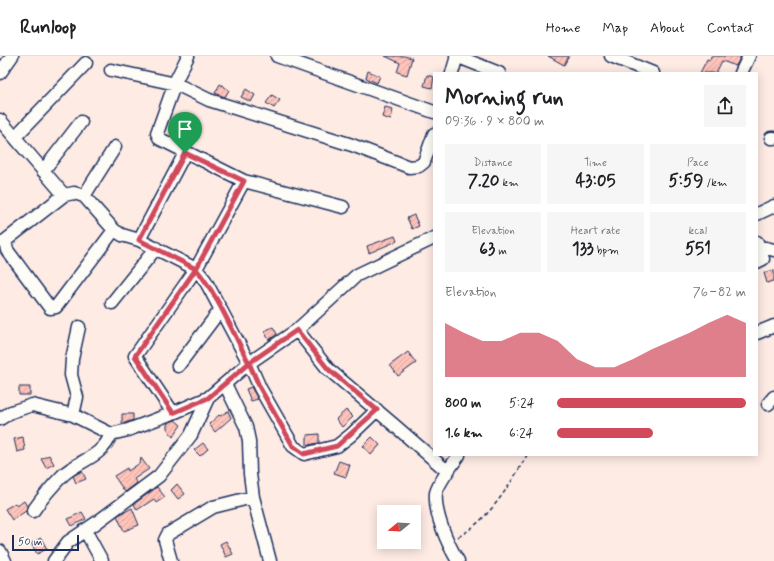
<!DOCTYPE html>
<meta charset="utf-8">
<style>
:root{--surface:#fff;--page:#f6f6f6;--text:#202124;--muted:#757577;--line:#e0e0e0;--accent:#d1495b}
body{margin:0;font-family:Mynerve,sans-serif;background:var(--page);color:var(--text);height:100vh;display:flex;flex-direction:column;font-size:15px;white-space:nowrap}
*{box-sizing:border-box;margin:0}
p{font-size:13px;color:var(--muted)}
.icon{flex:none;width:22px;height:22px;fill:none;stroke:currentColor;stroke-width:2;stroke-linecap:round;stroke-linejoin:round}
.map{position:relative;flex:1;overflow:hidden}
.side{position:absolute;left:433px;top:16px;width:325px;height:384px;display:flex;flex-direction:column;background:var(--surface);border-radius:0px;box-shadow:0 2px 10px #0003}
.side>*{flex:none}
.needle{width:26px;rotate:252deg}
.buttons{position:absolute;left:377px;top:449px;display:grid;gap:8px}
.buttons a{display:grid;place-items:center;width:44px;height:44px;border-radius:0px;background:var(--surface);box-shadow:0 2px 10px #0003;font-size:20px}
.scale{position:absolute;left:12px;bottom:10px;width:67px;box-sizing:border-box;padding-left:4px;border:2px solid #1b2f5e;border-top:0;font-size:11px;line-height:14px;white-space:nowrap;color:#1b2f5e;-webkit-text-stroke:3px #fdfcf7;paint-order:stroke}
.pin{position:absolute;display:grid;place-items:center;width:34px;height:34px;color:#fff;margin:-41px -17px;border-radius:50% 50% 50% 0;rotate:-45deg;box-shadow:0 0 4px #0007}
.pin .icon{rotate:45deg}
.round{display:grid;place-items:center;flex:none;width:42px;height:42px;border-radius:0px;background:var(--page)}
.overview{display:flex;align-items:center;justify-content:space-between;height:68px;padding:0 12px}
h1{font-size:22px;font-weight:800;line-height:30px}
.metrics{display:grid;grid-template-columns:repeat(3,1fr);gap:6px;height:68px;padding:4px 12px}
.metrics div{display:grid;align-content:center;border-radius:0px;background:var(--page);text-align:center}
.metrics b{font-size:17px;font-weight:800}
.metrics small{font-size:11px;font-weight:400}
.metrics p{font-size:11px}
.chart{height:112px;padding:8px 12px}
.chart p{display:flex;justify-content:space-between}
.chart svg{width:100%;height:72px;margin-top:4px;fill:var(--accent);opacity:.7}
ul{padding:0 12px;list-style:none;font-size:13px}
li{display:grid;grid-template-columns:64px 48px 1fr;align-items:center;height:30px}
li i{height:10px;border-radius:5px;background:var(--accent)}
header{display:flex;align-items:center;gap:24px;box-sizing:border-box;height:56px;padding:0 20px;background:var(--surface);border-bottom:1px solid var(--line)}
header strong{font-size:19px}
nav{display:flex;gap:22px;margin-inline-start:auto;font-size:14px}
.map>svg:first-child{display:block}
.building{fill:url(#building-hatch);stroke:#1b2f5e}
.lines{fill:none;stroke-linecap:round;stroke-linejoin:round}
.minor-casing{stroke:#1b2f5e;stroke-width:15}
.path{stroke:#1b2f5e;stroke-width:1.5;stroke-dasharray:4 3;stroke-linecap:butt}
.minor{stroke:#fdfcf7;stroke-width:12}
.route-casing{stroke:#fff;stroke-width:8}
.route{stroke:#d1495b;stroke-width:5}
</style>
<header>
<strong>Runloop</strong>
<nav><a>Home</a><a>Map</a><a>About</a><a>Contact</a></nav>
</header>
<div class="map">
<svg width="774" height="505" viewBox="0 0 774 505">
<defs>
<pattern id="building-hatch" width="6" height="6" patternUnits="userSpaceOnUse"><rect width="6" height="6" fill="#ffc3b9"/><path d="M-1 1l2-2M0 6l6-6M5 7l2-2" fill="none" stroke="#daa8a1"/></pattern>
</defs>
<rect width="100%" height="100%" fill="#feebe4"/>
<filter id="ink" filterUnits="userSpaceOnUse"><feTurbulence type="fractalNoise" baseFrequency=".025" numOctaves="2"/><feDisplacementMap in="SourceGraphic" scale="8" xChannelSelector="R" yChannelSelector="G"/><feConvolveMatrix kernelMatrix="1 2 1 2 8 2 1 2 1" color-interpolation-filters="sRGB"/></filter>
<g filter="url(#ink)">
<path class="building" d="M385 0H404L412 2 407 19 397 16 400 7Z
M548 0H569L564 9Z
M711 0H741L736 10 722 5 716 17H700L707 3 710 4Z
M368 15 380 20 377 27 366 22Z
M427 19 434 21 432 32 424 30Z
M220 28 229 34 225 41 215 37Z
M246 33 255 39 251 46 241 41Z
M272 39 280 44 274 52 266 47Z
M385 51 393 53 391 64 382 61Z
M414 159 419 170 412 173 407 162Z
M395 180 397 185 369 197 367 190Z
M774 214V225L767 227 764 217Z
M273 271 277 278 269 284 264 275Z
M408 296 416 307 398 320 390 309Z
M19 331H30V339H19Z
M251 331 258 343 251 345 246 333Z
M346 354 353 361 342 371 336 363Z
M228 355 231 362 215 376 209 368 219 359 220 360Z
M122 358H133V364L122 368Z
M175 364 181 369 173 381 167 372V369L168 367Z
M319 378V387L307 389V379Z
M23 381 25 394 17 396 14 383Z
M372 381 380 389 371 399 363 390Z
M203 387 208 393 200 400 194 394Z
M49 399 54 408 46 412 41 403Z
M141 402 149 413 134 423 137 427 125 436 114 420 127 412 128 415 140 407Z
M339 405 350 409 346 421 334 417Z
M82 415 86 423 76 427 73 420Z
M177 428 185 438 178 443 171 434Z
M157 431 165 441 156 447 154 443 137 454 134 448Z
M24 445 27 450 26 455 12 464 5 453 15 447 17 450Z
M132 452 139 469 124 475 117 460Z
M82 456 86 463 72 470 68 463Z
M41 482 47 493 37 498 31 487Z
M226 485 233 498 226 501 220 488Z"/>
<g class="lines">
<g class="minor-casing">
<path id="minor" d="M188 0 176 24 157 77 160 83 244 125 343 151
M277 0 434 56
M456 0 499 17
M611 0 653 17
M111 14 176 28 209 44 352 89 409 111 419 110 424 106 434 78
M0 17 12 0
M452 17 457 0
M741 17 749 0
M0 64 64 139
M15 81 86 7
M771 82H774
M115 91 84 140 114 174 122 179 139 184
M185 97 139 184 196 213 205 224 249 307 260 332 293 390 304 398 337 390 351 379 377 354
M43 115 81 66
M84 140 74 137 64 139 5 185 7 194 50 252 56 251 114 174
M757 158 774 150
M757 186 763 203 757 206
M759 192H766L774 194
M112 247 156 192
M297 274 328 313 394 369 447 415
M757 277 774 270
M178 310 221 253
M225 328 246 371 249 385 250 418 253 441 270 505
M768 348 774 341
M173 357 135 300 196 213 244 125
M73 359 77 341 71 319 72 303 79 271
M0 363 11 356 32 349 73 359 111 378 128 374 173 357 208 342 249 307 297 274 357 219 434 182
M33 455C42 442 52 430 63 419 79 404 102 402 111 378
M85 474 102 505
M0 495 5 505
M54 505 68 486 96 467 159 420 191 379 208 342
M171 505 165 484 168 478 213 451 253 441
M458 505C447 487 434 457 436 437 438 427 453 408 459 399"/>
</g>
<path class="path" d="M458 481C489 464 510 429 527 399"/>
<use href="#minor" class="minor"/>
</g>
</g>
<g class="lines" filter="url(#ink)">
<g class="route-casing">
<path id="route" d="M185 97 139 184 196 213 135 300 173 357 208 342 249 307 260 332 293 390 304 398 337 390 377 354 328 313 297 274 249 307C233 277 218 239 196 213L244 125 185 97"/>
</g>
<use href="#route" class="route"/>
</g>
</svg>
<div class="buttons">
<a><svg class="needle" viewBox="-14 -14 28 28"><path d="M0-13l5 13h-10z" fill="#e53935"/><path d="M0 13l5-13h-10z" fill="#757577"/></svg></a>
</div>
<div class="scale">50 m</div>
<div class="pin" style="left:185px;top:97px;background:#1e9e55"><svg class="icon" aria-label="arrive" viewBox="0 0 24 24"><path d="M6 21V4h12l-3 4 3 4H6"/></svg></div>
<section class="side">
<div class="overview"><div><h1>Morning run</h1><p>09:36 · 9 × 800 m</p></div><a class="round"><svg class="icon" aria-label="share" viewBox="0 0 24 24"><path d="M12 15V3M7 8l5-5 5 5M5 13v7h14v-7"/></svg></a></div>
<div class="metrics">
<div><p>Distance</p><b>7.20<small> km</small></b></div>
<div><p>Time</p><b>43:05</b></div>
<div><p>Pace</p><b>5:59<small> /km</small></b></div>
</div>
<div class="metrics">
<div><p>Elevation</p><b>63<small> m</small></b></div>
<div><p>Heart rate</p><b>133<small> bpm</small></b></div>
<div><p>kcal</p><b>551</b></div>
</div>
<div class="chart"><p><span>Elevation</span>76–82 m</p>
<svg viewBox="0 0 160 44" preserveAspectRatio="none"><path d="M0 44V11L10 17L20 22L30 22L40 17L50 17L60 22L70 33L80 38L90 38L100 33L110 27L120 22L130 17L140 11L150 6L160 11V44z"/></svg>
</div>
<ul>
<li><b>800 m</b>5:24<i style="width:100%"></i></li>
<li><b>1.6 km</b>6:24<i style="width:51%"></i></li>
</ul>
</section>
</div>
